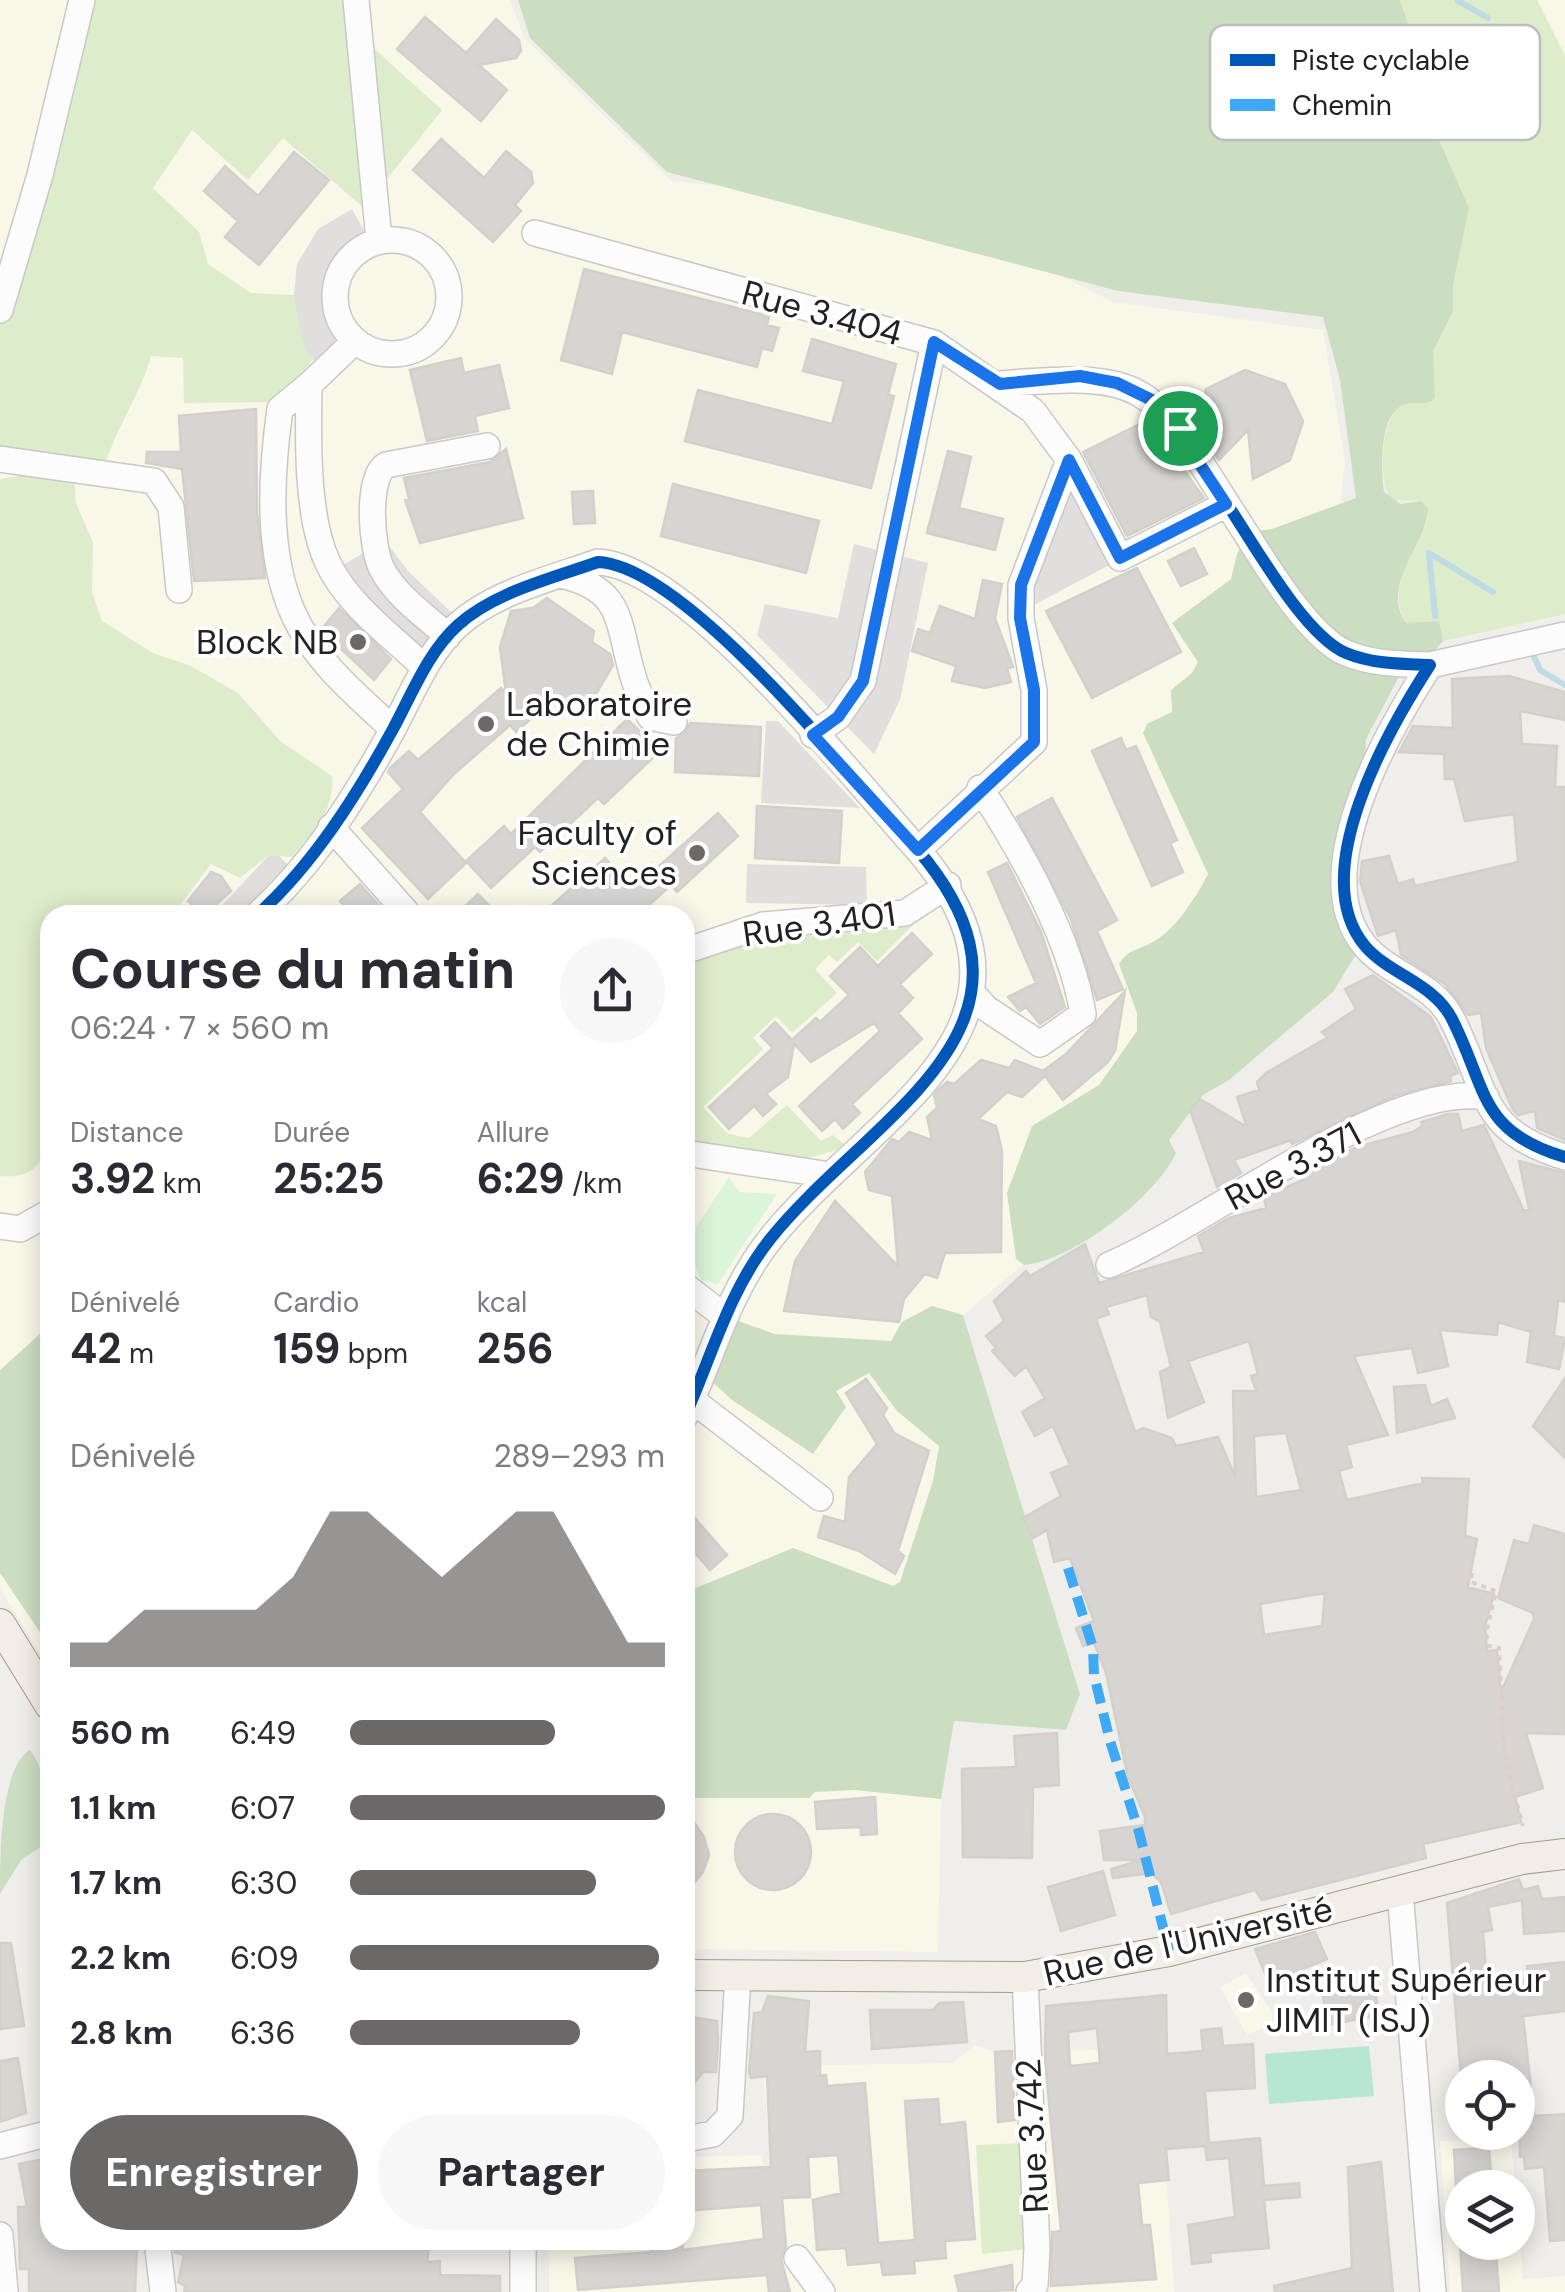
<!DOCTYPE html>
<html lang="fr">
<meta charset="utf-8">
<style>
:root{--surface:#fff;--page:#f7f7f7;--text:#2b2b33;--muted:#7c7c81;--accent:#6a6968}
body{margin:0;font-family:"DM Sans",sans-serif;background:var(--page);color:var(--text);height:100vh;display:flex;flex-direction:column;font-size:38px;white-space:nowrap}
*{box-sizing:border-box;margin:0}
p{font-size:32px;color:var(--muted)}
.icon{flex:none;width:55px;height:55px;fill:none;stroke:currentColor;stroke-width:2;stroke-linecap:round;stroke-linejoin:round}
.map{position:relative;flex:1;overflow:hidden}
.details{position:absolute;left:40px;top:905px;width:655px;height:1345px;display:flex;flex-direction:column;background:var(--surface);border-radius:30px;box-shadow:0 5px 25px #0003}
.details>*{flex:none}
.buttons{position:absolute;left:1445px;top:2060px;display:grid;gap:20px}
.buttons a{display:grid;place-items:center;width:90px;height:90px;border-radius:50%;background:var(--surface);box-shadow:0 5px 25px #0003;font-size:50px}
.pin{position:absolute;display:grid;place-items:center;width:85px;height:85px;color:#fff;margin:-42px;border:5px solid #fff;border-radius:50%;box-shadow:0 2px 10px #0007}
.round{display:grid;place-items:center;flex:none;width:105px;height:105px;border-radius:52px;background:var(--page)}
.overview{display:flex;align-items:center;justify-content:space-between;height:170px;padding:0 30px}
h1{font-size:55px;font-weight:700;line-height:75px}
.stats{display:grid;grid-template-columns:repeat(3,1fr);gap:15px;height:170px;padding:10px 30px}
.stats div{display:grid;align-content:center}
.stats b{font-size:42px;font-weight:700}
.stats small{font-size:28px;font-weight:400}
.stats p{font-size:28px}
.chart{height:280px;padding:20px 30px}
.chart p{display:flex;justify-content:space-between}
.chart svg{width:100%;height:180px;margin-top:10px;fill:var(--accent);opacity:.7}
.action{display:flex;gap:20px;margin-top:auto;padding:20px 30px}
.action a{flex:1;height:115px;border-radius:60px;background:var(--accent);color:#fff;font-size:40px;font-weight:700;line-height:115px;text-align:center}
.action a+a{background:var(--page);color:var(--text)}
ul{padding:0 30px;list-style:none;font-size:32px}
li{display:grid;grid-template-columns:160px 120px 1fr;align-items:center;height:75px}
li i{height:25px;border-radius:12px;background:var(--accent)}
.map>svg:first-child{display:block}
.education{fill:#f8f7e8}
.grass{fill:#ddeccb}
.forest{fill:#cbdec1}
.park{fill:#daf5da}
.pitch{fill:#b7e6d2}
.parking{fill:#e0dfde}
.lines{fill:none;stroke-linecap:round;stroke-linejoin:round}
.stream{stroke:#bfdbe3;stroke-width:6}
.building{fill:#d7d4d2;stroke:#d3d0cc;stroke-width:2.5;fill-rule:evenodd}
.minor-casing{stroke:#c9c8c7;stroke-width:28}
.major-casing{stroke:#a79c86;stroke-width:32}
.path{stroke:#dccecd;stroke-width:4;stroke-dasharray:5 5;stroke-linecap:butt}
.minor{stroke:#fdfcfc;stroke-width:25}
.major{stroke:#f3ede7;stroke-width:30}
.quiet{stroke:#3fa9f5;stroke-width:10;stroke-dasharray:20 10;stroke-linecap:butt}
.cycleway-casing{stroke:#fff;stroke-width:19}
.cycleway{stroke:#0057b8;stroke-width:12}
.route-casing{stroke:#fff;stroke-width:20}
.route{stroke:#1a73e8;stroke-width:12}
.poi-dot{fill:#6a6968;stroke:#fff;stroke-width:4}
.labels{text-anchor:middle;stroke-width:8;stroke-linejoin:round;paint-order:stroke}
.street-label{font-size:35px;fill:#222;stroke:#fff}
.poi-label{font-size:35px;fill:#222;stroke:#fff;text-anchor:end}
.key{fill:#fff;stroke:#bdbdbd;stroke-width:2.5}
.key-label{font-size:28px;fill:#222}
</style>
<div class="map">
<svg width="1565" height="2292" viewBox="0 0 1565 2292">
<rect width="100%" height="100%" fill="#f0eeeb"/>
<path class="education" d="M0 0H510L524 38 671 181 920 205 1113 302 1323 330 1345 461 1299 903 1153 1155 963 1315 1080 1694 1066 1730 953 1721 941 1799 938 1952 685 1949V915H50V1669L0 1588Z
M1537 0H1565V56Z
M1246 1973 1272 2012 1273 2022 1247 2036 1220 1987Z
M975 2045 995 2052 1099 2050 1160 2084 1174 2292H549V2240H685V2157L762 2155 764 2172 771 2170 763 2066 952 2063Z
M1511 2138 1515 2187 1462 2188V2242H1518V2216L1523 2279 1565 2276V2292H1450L1440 2141Z"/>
<path class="grass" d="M82 0H356L359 35 442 110 364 208 283 138 248 180 192 130 153 188 199 232 208 264 251 293 294 295 305 346 313 360 278 402 184 403 183 358 151 356C139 399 112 433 102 476L0 459V310Z
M1400 0H1537L1565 56V614L1443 641 1439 621 1406 623C1386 592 1412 548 1427 520L1421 501 1392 500C1377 483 1380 413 1405 404 1417 400 1425 407 1435 398L1432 351 1453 311V285L1469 208 1428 115 1432 98Z
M39 473 74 479 76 503 93 543 92 592 102 621 153 653 191 666 238 693 280 741 332 776C335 811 313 831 292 857L269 855 240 878 211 864 181 904 192 915H50V1146C37 1170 28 1178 0 1176V479Z
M905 913 919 919 877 961 858 942 837 962 829 955 815 969 837 993 792 1033 776 1016 753 1038 763 1049 703 1107 728 1134 749 1138 787 1105 821 1141 833 1135 847 1147 805 1159 685 1143V951Z
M1021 2143 1028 2249 982 2254 976 2145Z"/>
<path class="forest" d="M518 0H1400L1432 98 1428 115 1469 208 1453 285V311L1433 351 1435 398C1426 407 1418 401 1406 404 1378 412 1381 470 1384 492L1401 504 1421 501 1428 508C1427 544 1379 586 1406 623L1439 621 1443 641 1435 650 1409 658 1366 739 1365 764 1335 859 1333 900 1356 954 1333 992 1229 1080 1203 1095 1169 1140 1176 1153C1156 1197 1072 1261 1024 1265L1016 1259 1007 1193 1032 1126 1099 1085 1137 1031V1013L1119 964C1129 949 1136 951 1151 943 1174 932 1197 896 1208 874L1143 733 1147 724 1172 712 1171 690 1192 673 1198 662 1172 623 1231 579 1237 554 1250 532 1272 529 1356 498 1340 380 1323 317 1118 291 667 172 530 38Z
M932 1306 963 1315 1080 1694 1066 1730 954 1721 941 1799 855 1790 815 1792 809 1798H685V1586L696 1588 793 1548 893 1586 900 1582 933 1481 939 1446 897 1411 869 1373 836 1391 846 1407 813 1454 732 1400 704 1374 724 1316 775 1334 891 1341 902 1322Z
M50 1325V1647L0 1573V1370Z
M30 1750C46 1768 50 1816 50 1841L22 1859 0 1894C0 1857 0 1767 30 1750Z"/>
<path class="park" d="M729 1177 739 1192 777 1194 718 1284 701 1280 686 1243Z"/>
<path class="pitch" d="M1369 2046 1374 2096 1269 2104 1265 2054Z"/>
<path class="parking" d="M352 209 371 243 342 268 335 299 338 315 355 341 321 372 305 347 298 322 294 295 297 264 318 229Z
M1072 481 1115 562 1034 605 1029 580Z
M385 540 407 570 453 614 422 648 358 588 343 565Z
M854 544 928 563 900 700 874 754 757 635 765 604 838 618Z
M766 721H778L860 808 761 803Z
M269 855 279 856 297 874 257 915H213Z
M747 864 866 867 867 905 746 903Z"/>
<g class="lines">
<path class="stream" d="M1458 1 1488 18
M1435 616 1429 553 1493 592
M1530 648 1540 670 1565 685"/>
</g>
<path class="building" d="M425 17 466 53 496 19 519 40 521 51 516 58 479 65 507 90 481 121 397 49Z
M441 139 484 178 506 151 531 172 533 183 515 205 521 211 493 242 413 170Z
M294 152 329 180 259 265 225 237 238 221 204 191 225 166 258 196Z
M584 269 769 316 767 325 779 328 772 351 762 348 757 367 622 332 612 374 561 360Z
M812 339 896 364 888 395 894 396 871 488 685 441 698 390 832 424 844 381 803 371Z
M461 358 464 373 499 365 509 408 475 416 478 431 427 441 410 370Z
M1245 370 1285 384 1303 421 1290 460 1253 479 1248 430 1219 460 1196 426 1206 389Z
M256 409 257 513 265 578 194 581 182 469 146 463 147 452H181L179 416Z
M1148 420 1204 498 1127 536 1083 452Z
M506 449 523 518 420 543 405 500 409 499 404 478 490 462Z
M948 451 971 457 959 508 1003 519 995 550 927 533Z
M673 484 819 521 806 573 661 536Z
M593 491 595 523 574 524 572 492Z
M1194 548 1207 574 1181 586 1168 561Z
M1137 568 1181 652 1092 698 1046 611Z
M983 580 1002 584 995 618 1013 667 1007 668 1011 682 985 688 952 681 956 666 912 651 918 629 930 633 940 606 975 619Z
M547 598 594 631 592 642 610 654 613 665 594 697 526 709 533 717 516 732 510 725 454 774 420 812 466 863 428 899 362 828 403 789 388 772 390 768 409 751 418 760 501 688 506 693 500 647 511 611 533 608Z
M339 608 391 659 374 680 321 630Z
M1509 676 1565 692V720L1520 711 1522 744 1557 746 1555 787H1565V1140L1537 1128 1535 1111 1518 1115 1513 1110 1486 1048 1481 1013 1468 1015 1445 984 1401 955 1396 930 1378 936 1360 881 1362 861 1389 856 1398 884 1413 879 1415 886 1518 862 1514 814 1465 821 1454 779H1445L1444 754 1399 752 1413 726 1453 728 1452 679Z
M627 719 660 751 604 804 598 798 540 852 535 847 491 888 466 861 504 826 511 834Z
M690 723 761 727 759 776 675 772 676 738 685 733Z
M1121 738 1126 750 1136 746 1177 840 1170 843 1183 872 1152 886 1092 751Z
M1052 798 1117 920 1097 931 1123 989 1097 1000 1071 919 1017 817Z
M757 806 842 811 839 863 755 858Z
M718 813 738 836 677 892 671 885 638 915H541L605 858 628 885 651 864 656 869Z
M1007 863 1041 932 1065 1007 1040 1024 1026 1007 1020 1011 1008 997 1036 983 988 872Z
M211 872 221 876 231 891 204 915 188 901Z
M360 884 387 915H352L340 901Z
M478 894 498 915H456Z
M912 933 932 954 900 984 913 998 898 1013 922 1039 852 1104 860 1113 843 1129 835 1119 822 1131 799 1106 880 1031 874 1023 811 1062 794 1044 788 1077 766 1094 776 1104 763 1116 754 1106 729 1129 709 1107 773 1048 761 1036 775 1022 792 1040 816 1018 820 1022 849 995 830 976 860 947 878 966Z
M1373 975 1431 1017 1458 1073 1450 1076 1451 1081 1394 1096 1292 1144 1291 1140 1234 1160 1241 1173 1217 1187 1190 1110 1200 1099 1247 1127 1237 1097 1259 1090 1257 1082 1266 1073 1328 1037 1322 1032 1356 1009 1345 989Z
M1125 991 1115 1051 1107 1063 1063 1100 1045 1076 1022 1097 1007 1092 978 1119 996 1126 1002 1151 1001 1252 945 1253 937 1278 925 1274 904 1299 899 1322 784 1311 795 1261 835 1201 898 1266 892 1196 869 1190 865 1172 892 1139 899 1142 909 1132 932 1140 927 1117 937 1108 934 1095 939 1089 947 1082 954 1084 981 1060 1009 1068 1015 1060 1043 1071 1066 1054Z
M1448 1114H1458L1462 1131 1484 1125 1524 1211 1529 1209 1519 1161 1565 1173V1302L1558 1300 1554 1336 1565 1338 1559 1369 1527 1362 1531 1332 1498 1322 1497 1335 1440 1330 1448 1366 1418 1373 1412 1348 1354 1356 1388 1435 1346 1445 1352 1467 1339 1471 1347 1500 1423 1483 1422 1478 1469 1479 1465 1536 1477 1539 1468 1587 1494 1594 1485 1626 1487 1651 1497 1650 1501 1692 1534 1619 1533 1613 1498 1598 1514 1540 1529 1544 1534 1525 1565 1534V1734L1526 1733 1543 1788 1515 1797 1521 1822 1423 1844 1426 1858 1262 1900 1255 1890 1171 1914 1161 1882 1151 1873 1113 1878 1111 1869 1141 1860H1104L1100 1831 1145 1825V1817L1128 1777 1106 1673 1094 1643 1083 1646 1076 1628 1094 1621 1070 1558 1054 1562 1047 1530 1033 1538 1023 1518 1061 1496 1051 1473 1070 1465 1053 1426 1035 1436 1022 1412 1045 1398 1026 1366 1015 1376 992 1351 996 1348 986 1336 1004 1321 994 1301 1026 1271 1030 1276 1085 1244 1099 1283 1204 1252 1198 1236 1229 1218 1266 1208 1264 1197 1303 1180 1305 1174 1357 1147 1413 1132 1422 1126 1421 1122ZM1147 1295 1151 1317 1160 1322 1171 1367 1160 1372 1168 1418 1204 1402 1188 1361 1249 1341 1258 1374 1251 1376 1256 1391H1233L1235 1476 1218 1437 1176 1446 1172 1438 1143 1428 1135 1432 1096 1319 1109 1314 1106 1307ZM1286 1433 1301 1490 1256 1497 1254 1436ZM1325 1593 1322 1626 1264 1635 1260 1604Z
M1565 1378V1458L1533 1426Z
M866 1379 887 1408 883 1415 894 1433 929 1451 898 1551 904 1556 895 1574 859 1551 818 1537 824 1516 845 1522 849 1477 877 1444 846 1393Z
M1425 1385 1431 1406 1447 1399 1455 1418 1397 1433 1394 1387Z
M685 1507 727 1555 710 1570 694 1552 685 1561Z
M1057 1733 1059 1785 1033 1787 1032 1858 963 1857 962 1769 1016 1767 1014 1736Z
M875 1797 877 1834 861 1835V1827L817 1829 815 1802Z
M685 1809 704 1837 709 1855 703 1872 685 1894Z
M735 1852a38 38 0 1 1 76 0a38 38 0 1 1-76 0Z
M1103 1871 1115 1915 1061 1931 1048 1887Z
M1519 1879 1523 1890 1538 1886 1542 1899 1565 1897V1931L1524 1934 1522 1900 1488 1907 1492 1930 1483 1932 1487 1982 1528 1979 1527 1966 1565 1962V2011L1523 2016 1534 2116 1565 2114V2240L1550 2241 1544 2167 1525 2169 1524 2157H1520L1518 2078H1461L1447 1903Z
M1315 1932 1327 1959 1269 1983 1255 1949Z
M0 1943H11L24 2026 0 2029Z
M1374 1987 1380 2015 1328 2025 1323 1997Z
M1166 1995 1167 2054 1203 2051 1201 2030 1221 2028 1223 2046 1253 2044 1255 2088 1205 2091 1209 2143 1260 2138 1264 2186 1299 2183 1300 2197 1264 2200 1269 2248 1210 2253 1211 2262 1192 2264 1188 2225 1235 2217 1229 2158 1207 2160 1205 2146 1166 2149 1169 2180 1138 2183 1142 2225H1150L1156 2279 1051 2286 1052 2232 1061 2231 1045 2060 1046 2006ZM1097 2028 1100 2063 1070 2066 1068 2032Z
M768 1996 809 2001 805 2052 820 2051V2076L826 2075 827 2086 865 2083 878 2243 915 2240 905 2101 938 2099 940 2125 965 2122 975 2239 945 2241 946 2258 914 2261 915 2273 883 2275 881 2262 848 2265 846 2248 817 2250 813 2200 841 2193 838 2155 808 2157 810 2197 782 2198 786 2246 781 2259 790 2292H769L767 2275 578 2290 575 2258 652 2252 651 2240H682L683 2250 764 2239 761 2205 685 2211V2171L771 2167 767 2076 751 2078 749 2073 754 2013 762 2012Z
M963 2002 967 2042 872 2049 870 2010H933L939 2003Z
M685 2016 717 2021 718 2039 716 2072H703L685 2094Z
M1012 2051 1015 2120 998 2122 995 2052Z
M18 2058 26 2113 0 2122V2061Z
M1489 2148 1492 2188H1456L1454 2150Z
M50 2158V2240H124V2249L137 2248 135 2292H29V2269H20L18 2207H27L19 2164Z
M1381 2162 1393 2292H1275L1274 2286 1352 2268 1348 2167Z
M173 2240H430L427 2262 440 2261V2275L500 2276V2292H184L185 2286 178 2282 184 2255 175 2252Z
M1460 2242H1495L1499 2292H1463Z
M1012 2265 1013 2290 959 2292 955 2276Z"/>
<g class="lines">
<g class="minor-casing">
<path id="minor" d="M356 0 379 240
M535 233 934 343 1033 411 1069 460
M335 297a57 57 0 1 1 114 0a57 57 0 1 1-114 0Z
M0 310 40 175 82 0
M355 341 309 385C308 435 306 515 327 561 346 604 392 636 425 668
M1000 384C1146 371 1152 384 1227 504
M309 385 280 409C271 473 266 552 293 613 313 659 357 696 393 729
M0 459 154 481 171 507 179 590
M561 575C623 589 617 620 632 673 636 688 643 703 650 717L674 722
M448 636C426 617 395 595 382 569 371 549 366 478 386 465L487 446
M1430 665 1565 635
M813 735 838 717 863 681 934 343
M331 827 409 915
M918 850 1034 742V690L1021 618V585L1069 460 1120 558 1227 504C1254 544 1304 635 1346 653 1372 664 1402 664 1430 665 1388 730 1305 874 1365 946 1390 975 1434 983 1452 1019 1488 1090 1478 1131 1565 1157
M257 915C313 865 357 795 393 729 412 694 428 652 458 625 494 592 553 578 598 562 687 566 856 782 918 850 1069 1028 871 1114 771 1238 729 1290 712 1356 685 1416
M685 951 763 925 905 913 948 885
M973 994 987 1009 1040 1044 1083 1014C1071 939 1021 850 980 788
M685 1153 830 1175
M0 1226 20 1229 50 1212
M1109 1265C1203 1226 1390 1080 1486 1097
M685 1286 724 1316
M692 1400 820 1498
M1400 1891 1433 2292
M1025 1977 1037 2249 1035 2285 1029 2292
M685 2139 713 2134 730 2116 738 1975
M0 2146 50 2133
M0 2235 5 2292
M157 2240 163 2292
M523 2240V2292
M797 2258 822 2292"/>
</g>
<g class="major-casing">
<path id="major" d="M0 1624 50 1705
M685 1975 1025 1977 1169 1951 1522 1859 1565 1854"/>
</g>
<path class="path" d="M1472 1573 1471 1582 1496 1591 1486 1634 1489 1646 1499 1648 1505 1759 1523 1826"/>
<use href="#minor" class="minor"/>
<use href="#major" class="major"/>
<path class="quiet" d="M1068 1568 1093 1648 1094 1675 1110 1741 1139 1832 1169 1951"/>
<g class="cycleway-casing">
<path id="cycleway" d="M918 850 1034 742V690L1021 618V585L1069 460 1120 558 1227 504C1254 544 1304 635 1346 653 1372 664 1402 664 1430 665 1388 730 1305 874 1365 946 1390 975 1434 983 1452 1019 1488 1090 1478 1131 1565 1157
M257 915C313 865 357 795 393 729 412 694 428 652 458 625 494 592 553 578 598 562 687 566 856 782 918 850 1069 1028 871 1114 771 1238 729 1290 712 1356 685 1416"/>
</g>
<use href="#cycleway" class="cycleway"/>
</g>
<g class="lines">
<g class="route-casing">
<path id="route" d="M934 342 1000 384 1080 376 1117 383 1160 404 1226 504 1120 558 1069 460 1021 585 1020 618 1034 690V742L918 850 813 735 838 717 863 681Z"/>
</g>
<use href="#route" class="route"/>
</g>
<g class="poi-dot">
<circle cx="358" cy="642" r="10"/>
<circle cx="486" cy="724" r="10"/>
<circle cx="697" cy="853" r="10"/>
<circle cx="1246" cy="2000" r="10"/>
</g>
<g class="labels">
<g class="street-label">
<text transform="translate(822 313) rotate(15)" y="12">Rue 3.404</text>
<text transform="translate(819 924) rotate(-8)" y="12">Rue 3.401</text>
<text transform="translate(1293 1166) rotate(-28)" y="12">Rue 3.371</text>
<text transform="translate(1188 1941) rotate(-13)" y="12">Rue de l'Université</text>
<text transform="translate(1032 2136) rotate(-93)" y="12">Rue 3.742</text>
</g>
<g class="poi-label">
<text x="338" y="654">Block NB</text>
<text x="506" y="716" text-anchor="start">Laboratoire<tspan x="506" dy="40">de Chimie</tspan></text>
<text x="677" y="845">Faculty of<tspan x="677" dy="40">Sciences</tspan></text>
<text x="1266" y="1992" text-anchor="start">Institut Supérieur<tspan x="1266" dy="40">JIMIT (ISJ)</tspan></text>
</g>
</g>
<rect x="1210" y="25" width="330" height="115" rx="15" class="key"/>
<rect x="1230" y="54" width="45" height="12" fill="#0057b8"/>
<rect x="1230" y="99" width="45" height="12" fill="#3fa9f5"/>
<g class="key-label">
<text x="1292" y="70">Piste cyclable</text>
<text x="1292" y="115">Chemin</text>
</g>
</svg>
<div class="buttons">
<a><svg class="icon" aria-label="locate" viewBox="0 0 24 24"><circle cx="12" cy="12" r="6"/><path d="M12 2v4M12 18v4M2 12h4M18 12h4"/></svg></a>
<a><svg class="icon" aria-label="layers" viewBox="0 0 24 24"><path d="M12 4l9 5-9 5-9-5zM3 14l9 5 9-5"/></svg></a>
</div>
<div class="pin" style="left:1180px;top:428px;background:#1e9e55"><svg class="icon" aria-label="arrive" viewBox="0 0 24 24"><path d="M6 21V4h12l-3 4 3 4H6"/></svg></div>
<section class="details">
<div class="overview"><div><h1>Course du matin</h1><p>06:24 · 7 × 560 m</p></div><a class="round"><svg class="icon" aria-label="share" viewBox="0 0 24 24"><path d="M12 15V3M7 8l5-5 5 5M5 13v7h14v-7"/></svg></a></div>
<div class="stats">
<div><p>Distance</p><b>3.92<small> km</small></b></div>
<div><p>Durée</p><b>25:25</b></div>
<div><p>Allure</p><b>6:29<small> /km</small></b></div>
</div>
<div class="stats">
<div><p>Dénivelé</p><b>42<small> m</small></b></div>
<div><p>Cardio</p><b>159<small> bpm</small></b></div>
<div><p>kcal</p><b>256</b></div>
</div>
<div class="chart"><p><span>Dénivelé</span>289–293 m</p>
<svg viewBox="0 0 160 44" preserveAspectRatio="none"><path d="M0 44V38L10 38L20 30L30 30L40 30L50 30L60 22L70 6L80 6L90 14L100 22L110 14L120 6L130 6L140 22L150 38L160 38V44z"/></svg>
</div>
<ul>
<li><b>560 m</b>6:49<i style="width:65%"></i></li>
<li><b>1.1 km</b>6:07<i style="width:100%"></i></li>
<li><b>1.7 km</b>6:30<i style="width:78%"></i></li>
<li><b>2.2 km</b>6:09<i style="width:98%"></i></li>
<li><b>2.8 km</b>6:36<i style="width:73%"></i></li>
</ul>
<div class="action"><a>Enregistrer</a><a>Partager</a></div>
</section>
</div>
